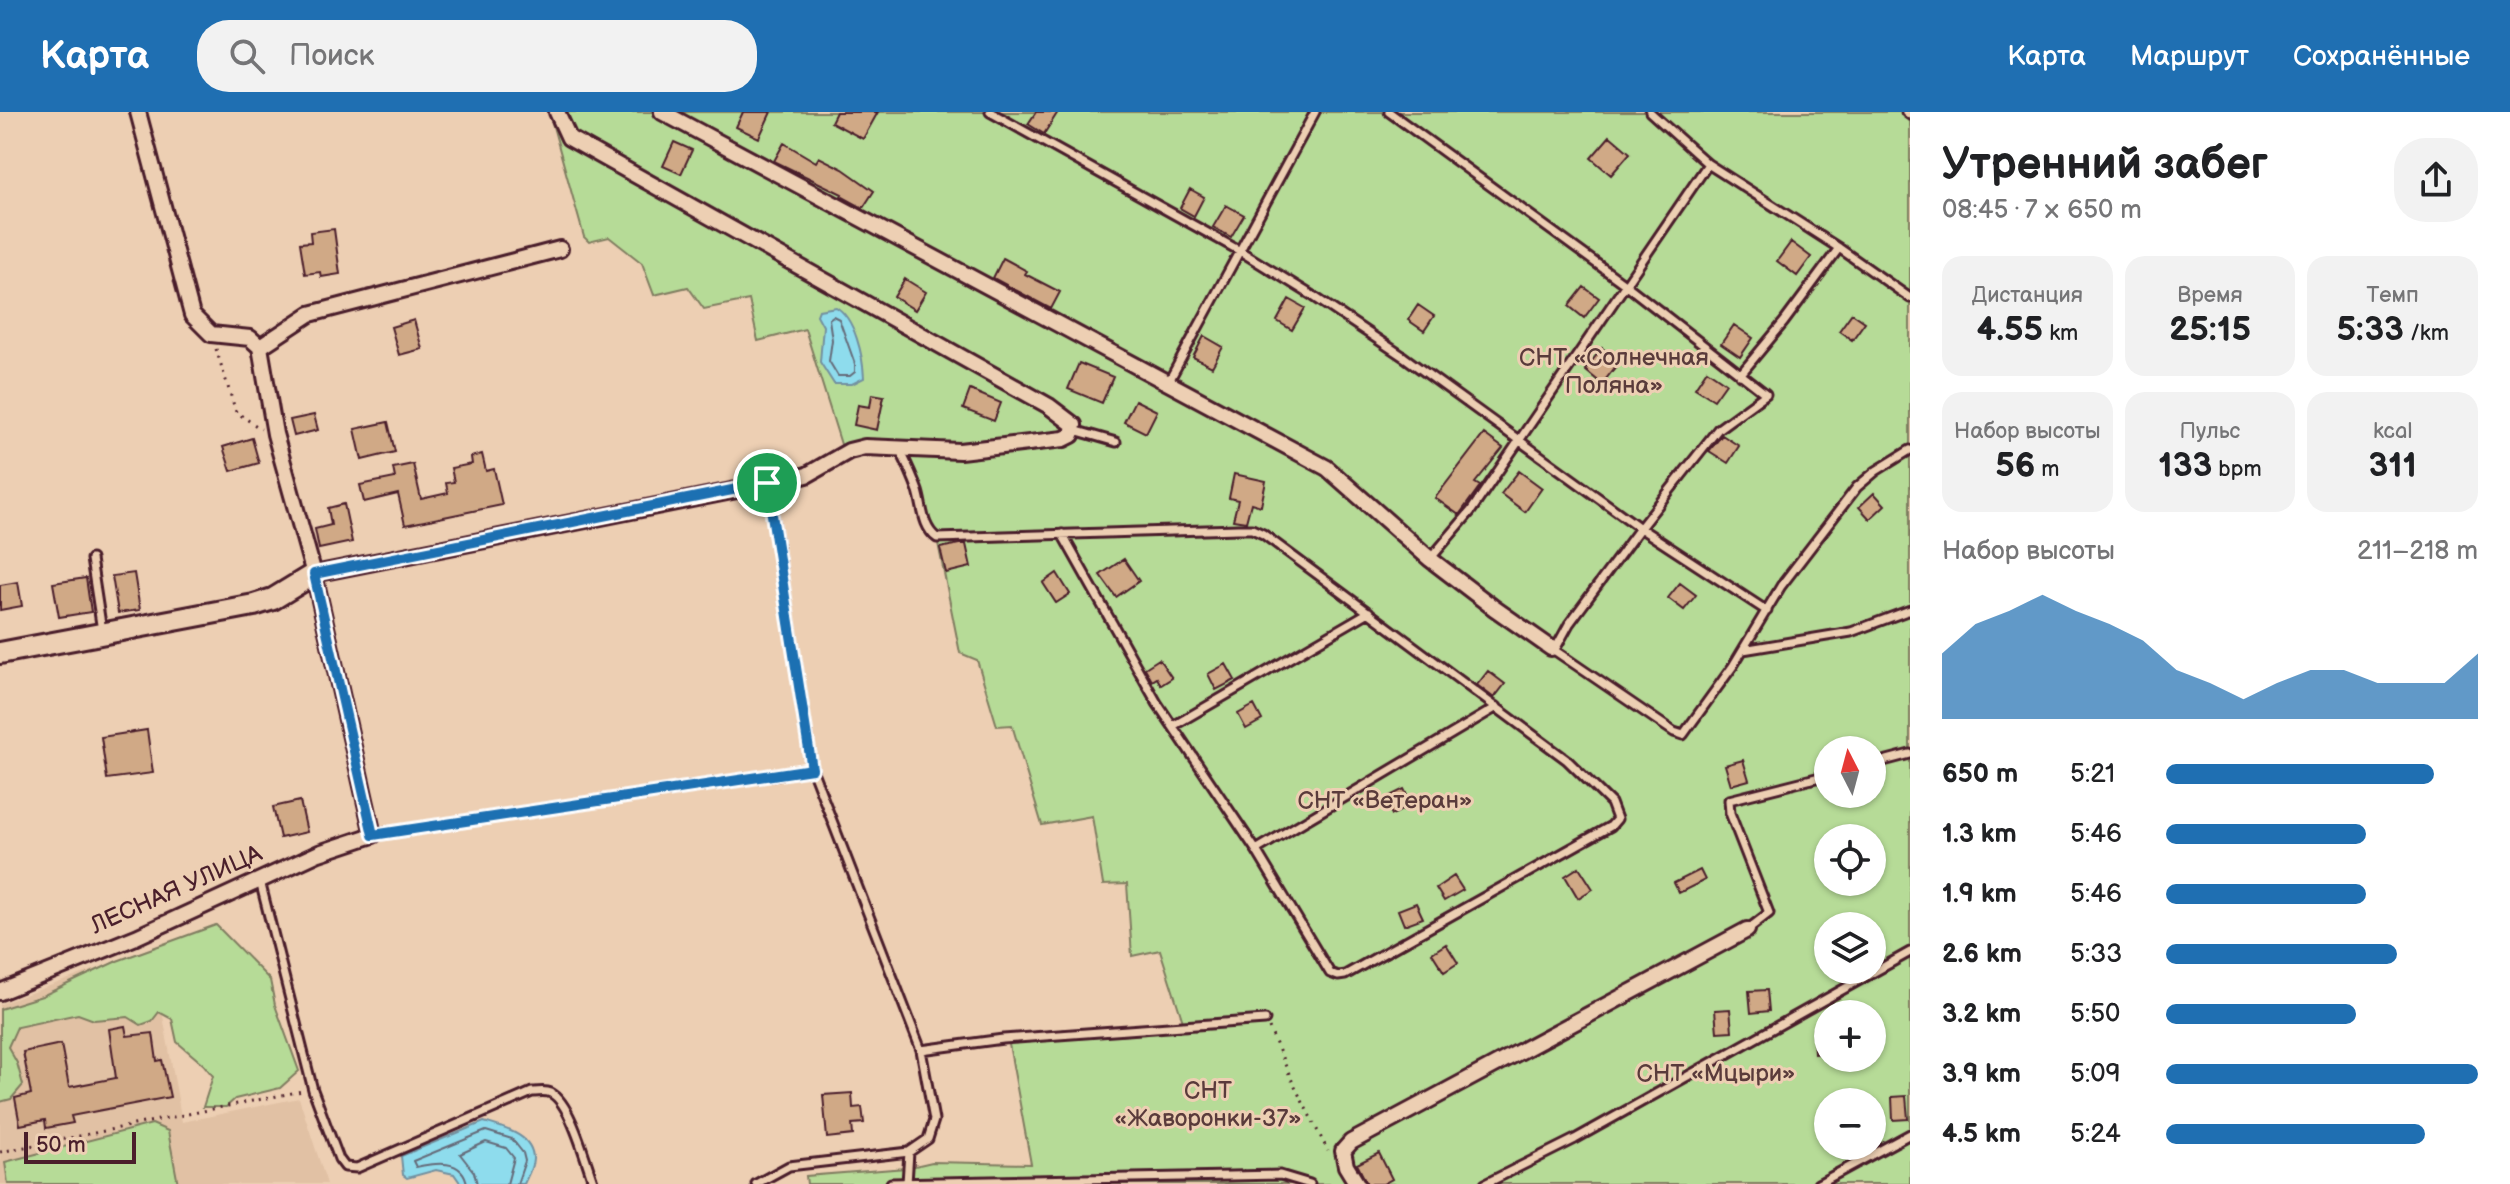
<!DOCTYPE html>
<html lang="ru">
<meta charset="utf-8">
<style>
:root{--surface:#fff;--page:#f2f2f2;--text:#202124;--muted:#757577;--accent:#1f6fb2}
body{margin:0;font-family:"Balsamiq Sans",sans-serif;background:var(--page);color:var(--text);height:100vh;display:flex;flex-direction:column;font-size:30px;white-space:nowrap}
*{box-sizing:border-box;margin:0}
p{font-size:26px;color:var(--muted)}
.icon{flex:none;width:44px;height:44px;fill:none;stroke:currentColor;stroke-width:2;stroke-linecap:round;stroke-linejoin:round}
.map{position:relative;flex:1;overflow:hidden}
.panel{display:flex;flex-direction:column;background:var(--surface);width:600px}
.panel>*{flex:none}
.needle{width:52px;rotate:354deg}
.fabs{position:absolute;left:1814px;top:624px;display:grid;gap:16px}
.fabs a{display:grid;place-items:center;width:72px;height:72px;border-radius:50%;background:var(--surface);box-shadow:0 2px 6px #0004;font-size:40px}
.scale{position:absolute;left:24px;bottom:20px;width:112px;box-sizing:border-box;padding-left:8px;border:4px solid #4a1f2b;border-top:0;font-size:22px;line-height:28px;white-space:nowrap;color:#4a1f2b;-webkit-text-stroke:6px #edcfb3;paint-order:stroke}
.pin{position:absolute;display:grid;place-items:center;width:68px;height:68px;color:#fff;margin:-34px;border:4px solid #fff;border-radius:50%;box-shadow:0 2px 8px #0007}
.round{display:grid;place-items:center;flex:none;width:84px;height:84px;border-radius:32px;background:var(--page)}
.head{display:flex;align-items:center;justify-content:space-between;height:136px;padding:0 32px}
h1{font-size:44px;font-weight:800;line-height:60px}
.figures{display:grid;grid-template-columns:repeat(3,1fr);gap:12px;height:136px;padding:8px 32px}
.figures div{display:grid;align-content:center;border-radius:20px;background:var(--page);text-align:center}
.figures b{font-size:34px;font-weight:800}
.figures small{font-size:22px;font-weight:400}
.figures p{font-size:22px}
.chart{height:224px;padding:16px 32px}
.chart p{display:flex;justify-content:space-between}
.chart svg{width:100%;height:144px;margin-top:8px;fill:var(--accent);opacity:.7}
ul{padding:0 32px;list-style:none;font-size:26px}
li{display:grid;grid-template-columns:128px 96px 1fr;align-items:center;height:60px}
li i{height:20px;border-radius:10px;background:var(--accent)}
header{display:flex;align-items:center;gap:48px;box-sizing:border-box;height:112px;padding:0 40px;background:var(--accent);color:#fff}
header strong{font-size:38px}
nav{display:flex;gap:44px;margin-inline-start:auto;font-size:28px}
.search{width:560px;height:72px;background:var(--page);display:flex;align-items:center;gap:20px;box-sizing:border-box;padding:0 28px;border-radius:32px;color:var(--muted);font-size:30px}
main{display:flex;flex:1;min-height:0}
.map>svg:first-child{display:block}
.built{fill:#e1c1a4}
.green{fill:#b6db97;stroke:#807d61;stroke-width:2;fill-rule:evenodd}
.water{fill:#8edced;stroke:#73909f;stroke-width:2}
.lines{fill:none;stroke-linecap:round;stroke-linejoin:round}
.shore{stroke:#656b79;stroke-width:2}
.building{fill:#d0a986;stroke:#4a1f2b;stroke-width:2}
.lane-casing{stroke:#4a1f2b;stroke-width:13}
.street-casing{stroke:#4a1f2b;stroke-width:20}
.secondary-casing{stroke:#4a1f2b;stroke-width:26}
.path{stroke:#4a1f2b;stroke-width:3;stroke-dasharray:2 6;stroke-linecap:butt}
.lane{stroke:#edcfb3;stroke-width:7}
.street{stroke:#edcfb3;stroke-width:14}
.secondary{stroke:#edcfb3;stroke-width:20}
.route-casing{stroke:#fff;stroke-width:16}
.route{stroke:#1f6fb2;stroke-width:10}
.labels{text-anchor:middle;stroke-width:6;stroke-linejoin:round;paint-order:stroke}
.park-label{font-size:24px;fill:#5a3b3b;stroke:#edcfb3}
.street-label{font-size:24px;fill:#4a1f2b;stroke:#edcfb3}
</style>
<header>
<strong>Карта</strong>
<div class="search"><svg class="icon" aria-label="search" viewBox="0 0 24 24"><circle cx="10" cy="10" r="6"/><path d="M15 15l6 6"/></svg>Поиск</div>
<nav><a>Карта</a><a>Маршрут</a><a>Сохранённые</a></nav>
</header>
<main>
<div class="map">
<svg width="1910" height="1072" viewBox="0 0 1910 1072">
<rect width="100%" height="100%" fill="#edcfb3"/>
<filter id="ink" filterUnits="userSpaceOnUse"><feTurbulence type="fractalNoise" baseFrequency=".0125" numOctaves="2"/><feDisplacementMap in="SourceGraphic" scale="16" xChannelSelector="R" yChannelSelector="G"/><feConvolveMatrix kernelMatrix="1 2 1 2 8 2 1 2 1" color-interpolation-filters="sRGB"/></filter>
<g filter="url(#ink)">
<path class="built" d="M151 837 182 1010 299 986 327 1072H0V892Z"/>
<path class="green" d="M549 0H1910V1072H807L806 1064 906 1056 932 1050 1031 1052 1008 927 1184 913 1160 838 1132 844 1127 772 1103 773 1092 704 1042 713 1012 613 997 614 977 548 960 541 937 426 931 421 900 338 844 342 805 217 758 229 749 188 704 197 688 175 654 183 642 151 609 125 589 130 584 125ZM1828 638H1872V682H1828ZM1828 726H1872V770H1828ZM1828 814H1872V858H1828ZM1828 902H1872V946H1828ZM1828 990H1872V1034H1828Z
M216 813 270 868 275 893 299 959 280 976 235 987 226 995H203L213 964 204 953 177 930 172 907 159 900 152 909 141 913 128 905 94 908 78 902 17 915 8 935 17 951 23 973 11 987 0 990V897L42 884 117 849Z
M152 1012 168 1019 178 1072H8L5 1050Z"/>
<path class="water" d="M836 195C855 206 863 244 864 266L852 272H834L820 250 823 214 817 203 819 198Z
M484 1010C503 1016 533 1022 533 1047 533 1055 527 1065 524 1072H461L454 1062 436 1058 407 1066 403 1063 401 1044Z"/>
<g class="lines">
<path class="shore" d="M833 204 839 207 855 252V260L850 264H838L829 249 832 228 829 207Z
M467 1072C463 1046 435 1051 416 1055L413 1049 486 1019 512 1027 523 1041 525 1049 517 1072
M477 1072 474 1060 460 1042 486 1030 506 1036 514 1046 507 1072"/>
</g>
<path class="building" d="M743 0H771L759 26 736 15Z
M836 0H878L863 27 831 10Z
M1036 0H1058L1044 22 1028 12Z
M1610 24 1630 41 1611 63 1591 46Z
M674 30 692 38 681 62 663 54Z
M784 31 816 50 819 45 843 57 874 79 863 96 841 84 842 82 774 49Z
M1190 77 1204 85 1194 104 1180 96Z
M1226 93 1244 103 1231 125 1213 115Z
M334 117 340 162 321 165 320 160 305 162 300 131 311 130 310 120Z
M1791 130 1811 145 1797 164 1777 149Z
M1003 146 1027 159 1025 162 1060 180 1051 197 993 166Z
M905 167 926 180 915 198 894 185Z
M1584 175 1599 186 1584 206 1569 194Z
M1289 187 1305 196 1292 218 1277 209Z
M1418 193 1434 204 1424 219 1408 208Z
M1852 201 1865 210 1852 228 1839 219Z
M414 208 422 237 399 243 391 215Z
M1734 213 1753 226 1740 245 1721 232Z
M1204 224 1223 235 1212 255 1193 245Z
M1602 236 1620 249 1602 272 1585 258Z
M1079 251 1113 265 1102 291 1068 277Z
M1707 258 1726 271 1714 288 1695 276Z
M970 278 1001 291 994 309 963 297Z
M872 282 884 284 877 318 854 313 858 293 870 295Z
M1135 288 1157 299 1146 321 1124 310Z
M314 303 318 318 294 324 290 308Z
M388 310 395 340 362 348 355 317Z
M1484 322 1503 336 1475 371 1480 374 1459 403 1435 386Z
M1722 323 1739 334 1728 351 1709 339Z
M252 326 259 351 231 359 223 335Z
M482 342 486 359 494 357 502 393 405 413 398 382 364 390 360 373 395 366 393 356 413 352 421 387 448 381 446 371 454 370 451 356 472 352 471 345Z
M1519 359 1542 376 1525 400 1501 382Z
M1234 362 1266 369 1261 394 1251 391 1246 410 1233 408 1238 388 1229 386Z
M1874 381 1885 393 1870 407 1859 395Z
M344 392 352 430 319 437 315 417 331 413 328 396Z
M959 432H966L971 455 946 461 940 436Z
M1124 447 1139 469 1116 485 1100 463Z
M134 461 140 498 118 501 112 464Z
M1057 461 1070 482 1056 491 1043 471Z
M86 466 91 500 59 505 53 471Z
M18 470 22 494 0 498V473Z
M1680 471 1696 483 1684 498 1668 486Z
M1159 547 1172 566 1161 573 1157 566 1152 569 1145 556Z
M1226 552 1235 568 1216 578 1208 562Z
M1488 559 1505 572 1494 586 1477 573Z
M1254 593 1262 608 1246 617 1238 602Z
M147 618 153 661 107 667 101 625Z
M1743 648 1749 668 1731 673 1725 653Z
M1404 677 1412 693 1392 703 1384 687Z
M300 689 307 720 280 726 273 695Z
M1579 755 1593 777 1578 786 1565 764Z
M1700 758 1705 768 1679 781 1674 771Z
M1454 764 1463 778 1444 789 1436 776Z
M1416 791 1423 806 1404 813 1398 798Z
M1446 832 1458 851 1444 860 1432 841Z
M1767 878 1769 899 1751 901 1749 879Z
M1730 897 1732 919 1717 920 1715 898Z
M125 914 127 924 153 921 157 949 162 948 170 985 71 1004 73 1011 46 1016 45 1008 20 1013 15 986 31 982 23 940 61 932 69 975 116 966 109 917Z
M1813 917H1828V941L1814 942Z
M852 981 853 996 862 995 864 1011 852 1012 853 1023 827 1026 823 983Z
M1906 984 1908 1007 1893 1008 1892 985Z
M1379 1041 1392 1067 1383 1072H1367L1357 1052Z"/>
<g class="lines">
<g class="lane-casing">
<path id="lane" d="M990 0 1240 139 1313 184 1404 245 1640 416 1767 499
M1389 0 1626 173 1766 282 1718 317 1640 416 1569 512 1557 534 1551 536 1674 620 1683 623 1733 554 1781 474 1857 375 1876 359 1910 338
M1650 0 1708 52 1839 136 1910 186
M1906 0 1910 3
M1740 263 1784 210 1839 136
M1169 269 1315 0
M1074 318 1116 330
M900 338C907 352 913 365 918 379 923 395 922 415 937 426L1238 417H1252L1263 422 1567 648 1611 691 1617 707 1611 714 1345 863 1338 864 1330 861 1256 738 1157 591 1062 422
M91 447 102 519
M1430 447 1471 399 1708 52
M1743 538 1851 520 1910 498
M1173 614 1369 500
M1872 652 1910 642
M373 723 812 657
M1256 738 1497 595
M260 769 313 978 339 1047 345 1055 357 1056 532 980C539 980 545 978 551 981 571 991 586 1051 594 1072
M1747 818 1769 801 1730 701 1729 688 1828 663
M921 938 1003 927 1265 908
M891 1071 1280 1063 1310 1072
M907 1071 909 1040
M756 1072 789 1054 909 1040 928 1027 934 1008 921 938 812 657 768 373
M1485 1072 1575 1027 1910 840
M1818 1072 1910 1022"/>
</g>
<g class="street-casing">
<path id="street" d="M662 0 1327 356 1430 447 1494 496 1551 536
M260 235 310 202 560 137
M314 462 787 368 807 363 849 339 865 335 960 339 1064 327 1072 323 1074 313 1049 294 569 26 557 0
M0 880 136 825 319 741 373 723 314 462 275 322 260 235 250 226 211 222 192 203 138 0
M1357 1072 1346 1054 1343 1039 1351 1030 1747 818"/>
</g>
<g class="secondary-casing">
<path id="secondary" d="M0 541 254 493 273 487 314 462"/>
</g>
<path class="path" d="M216 237 236 300 261 317
M1269 916 1294 973 1328 1039
M0 1040 302 979"/>
<use href="#lane" class="lane"/>
<use href="#street" class="street"/>
<use href="#secondary" class="secondary"/>
</g>
</g>
<g class="lines" filter="url(#ink)">
<g class="route-casing">
<path id="route" d="M767 371 812 657 373 723 314 462Z"/>
</g>
<use href="#route" class="route"/>
</g>
<g class="labels">
<g class="park-label">
<text x="1614" y="253">СНТ «Солнечная<tspan x="1614" dy="28">Поляна»</tspan></text>
<text x="1385" y="696">СНТ «Ветеран»</text>
<text x="1716" y="969">СНТ «Мцыри»</text>
<text x="1208" y="986">СНТ<tspan x="1208" dy="28">«Жаворонки-37»</tspan></text>
</g>
<g class="street-label">
<text transform="translate(176 777) rotate(-24)" y="8">ЛЕСНАЯ УЛИЦА</text>
</g>
</g>
</svg>
<div class="fabs">
<a><svg class="needle" viewBox="-14 -14 28 28"><path d="M0-13l5 13h-10z" fill="#e53935"/><path d="M0 13l5-13h-10z" fill="#757577"/></svg></a>
<a><svg class="icon" aria-label="locate" viewBox="0 0 24 24"><circle cx="12" cy="12" r="6"/><path d="M12 2v4M12 18v4M2 12h4M18 12h4"/></svg></a>
<a><svg class="icon" aria-label="layers" viewBox="0 0 24 24"><path d="M12 4l9 5-9 5-9-5zM3 14l9 5 9-5"/></svg></a>
<a>+</a>
<a>−</a>
</div>
<div class="scale">50 m</div>
<div class="pin" style="left:767px;top:371px;background:#1e9e55"><svg class="icon" aria-label="arrive" viewBox="0 0 24 24"><path d="M6 21V4h12l-3 4 3 4H6"/></svg></div>
</div>
<section class="panel">
<div class="head"><div><h1>Утренний забег</h1><p>08:45 · 7 × 650 m</p></div><a class="round"><svg class="icon" aria-label="share" viewBox="0 0 24 24"><path d="M12 15V3M7 8l5-5 5 5M5 13v7h14v-7"/></svg></a></div>
<div class="figures">
<div><p>Дистанция</p><b>4.55<small> km</small></b></div>
<div><p>Время</p><b>25:15</b></div>
<div><p>Темп</p><b>5:33<small> /km</small></b></div>
</div>
<div class="figures">
<div><p>Набор высоты</p><b>56<small> m</small></b></div>
<div><p>Пульс</p><b>133<small> bpm</small></b></div>
<div><p>kcal</p><b>311</b></div>
</div>
<div class="chart"><p><span>Набор высоты</span>211–218 m</p>
<svg viewBox="0 0 160 44" preserveAspectRatio="none"><path d="M0 44V24L10 15L20 11L30 6L40 11L50 15L60 20L70 29L80 33L90 38L100 33L110 29L120 29L130 33L140 33L150 33L160 24V44z"/></svg>
</div>
<ul>
<li><b>650 m</b>5:21<i style="width:86%"></i></li>
<li><b>1.3 km</b>5:46<i style="width:64%"></i></li>
<li><b>1.9 km</b>5:46<i style="width:64%"></i></li>
<li><b>2.6 km</b>5:33<i style="width:74%"></i></li>
<li><b>3.2 km</b>5:50<i style="width:61%"></i></li>
<li><b>3.9 km</b>5:09<i style="width:100%"></i></li>
<li><b>4.5 km</b>5:24<i style="width:83%"></i></li>
</ul>
</section>
</main>
